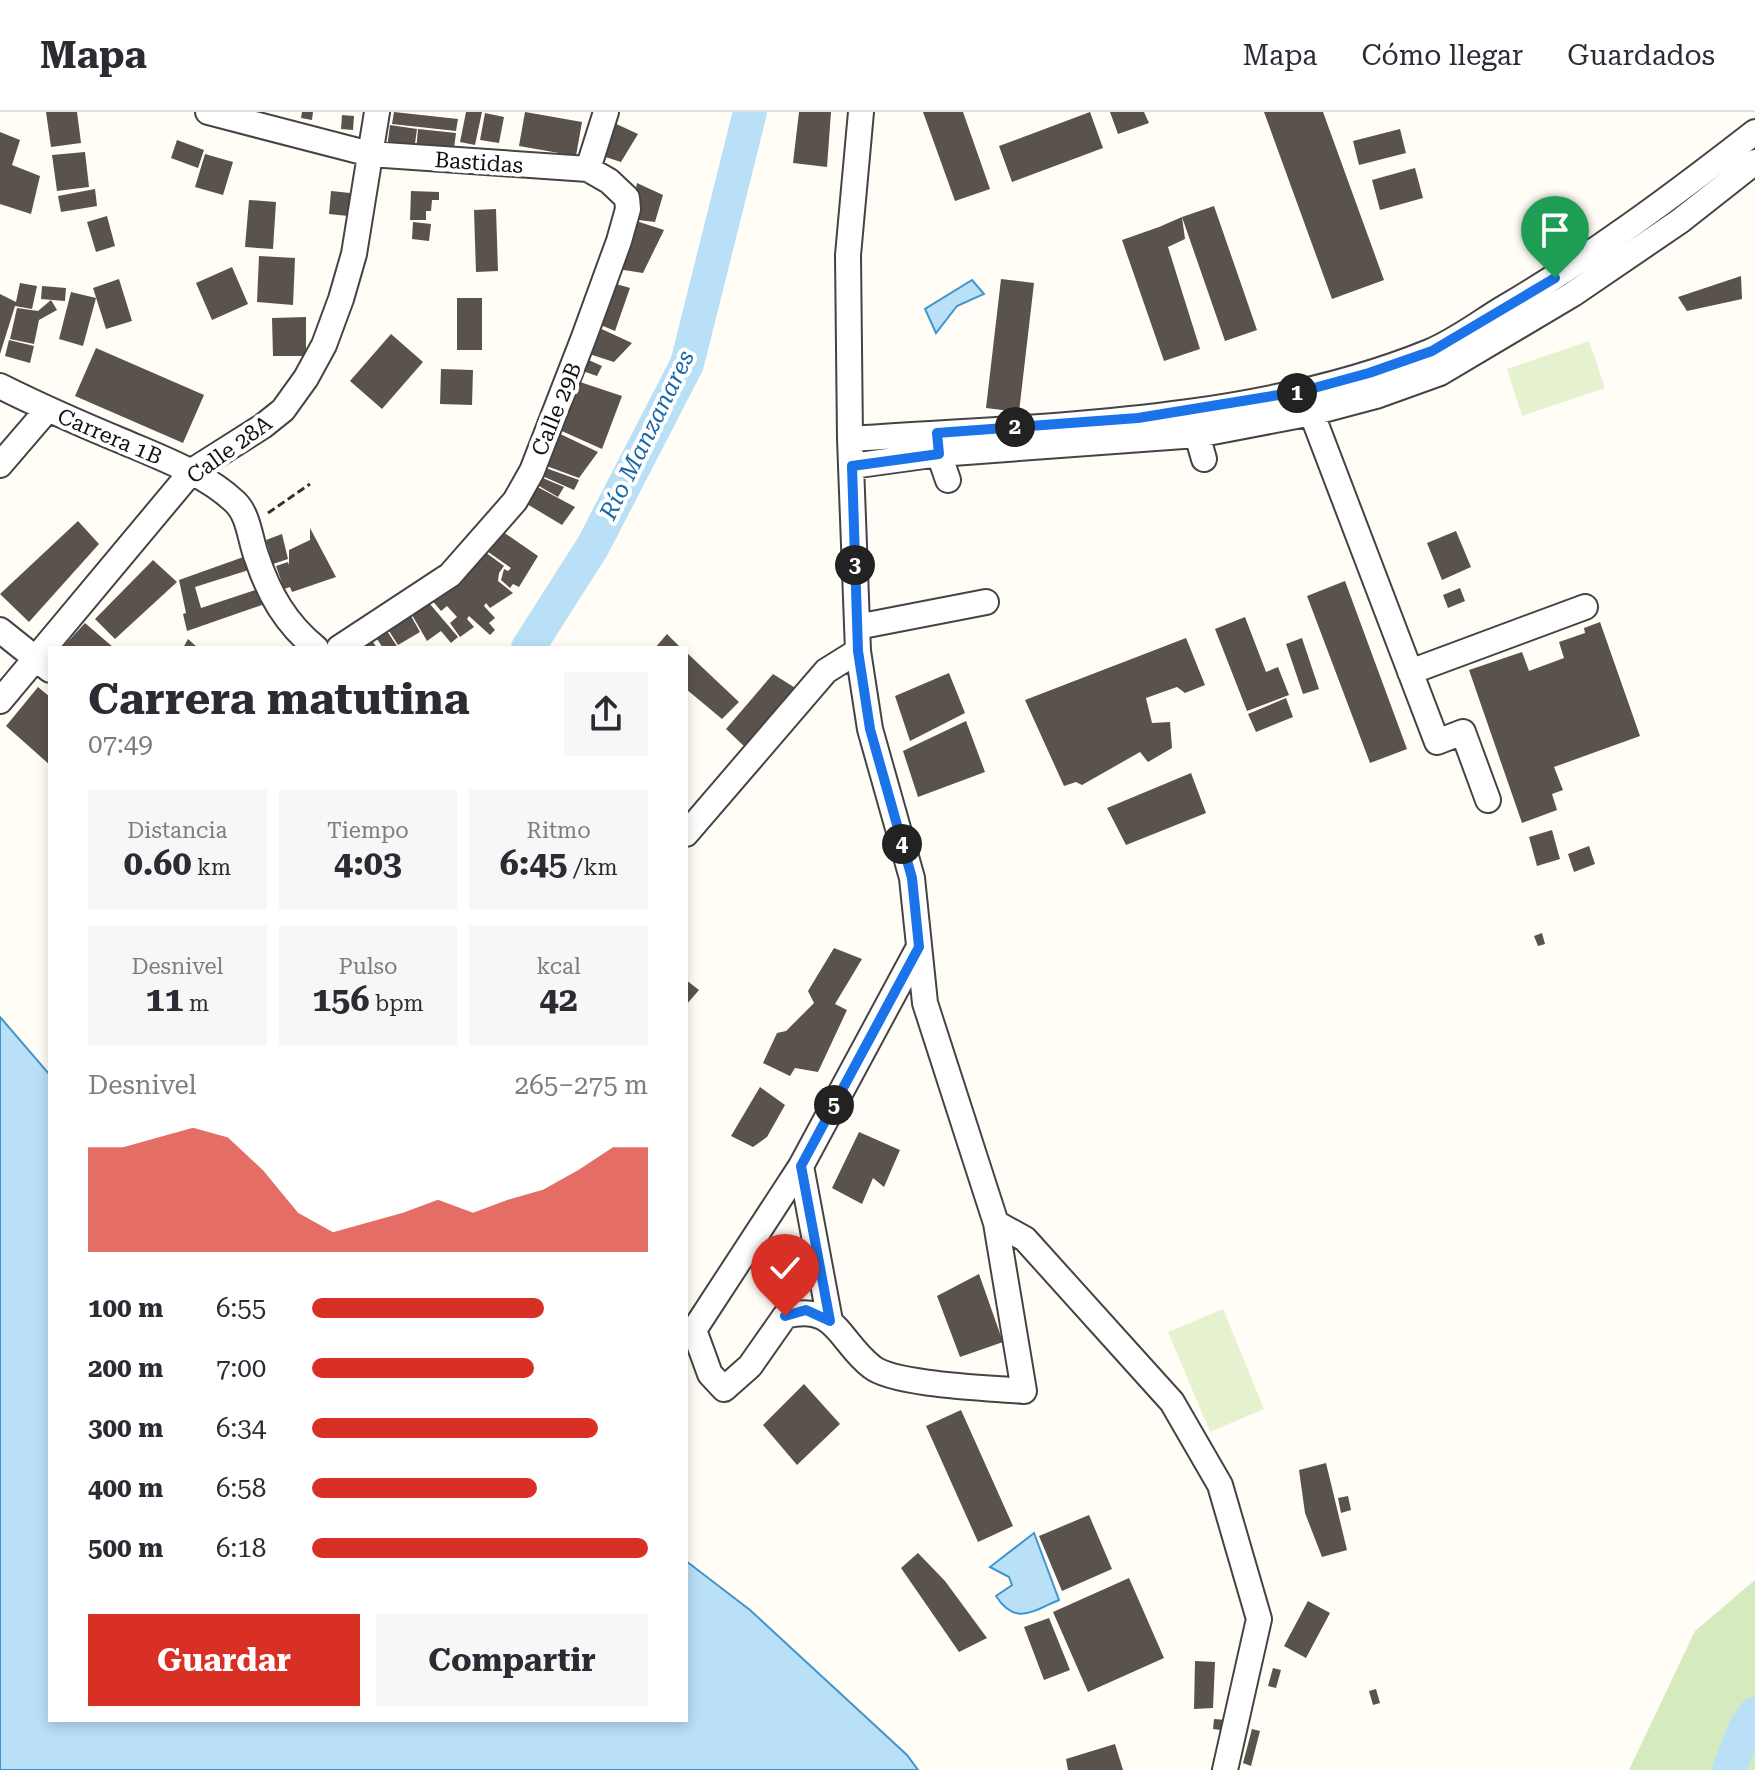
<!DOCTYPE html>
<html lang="es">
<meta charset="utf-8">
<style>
:root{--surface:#fff;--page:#f7f7f7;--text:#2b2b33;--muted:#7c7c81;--line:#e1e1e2;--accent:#d93025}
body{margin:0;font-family:"Roboto Serif",serif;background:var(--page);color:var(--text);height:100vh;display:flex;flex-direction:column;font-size:30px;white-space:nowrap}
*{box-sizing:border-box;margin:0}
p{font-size:26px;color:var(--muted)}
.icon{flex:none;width:44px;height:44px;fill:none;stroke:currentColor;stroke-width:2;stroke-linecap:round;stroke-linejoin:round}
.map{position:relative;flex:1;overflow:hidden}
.panel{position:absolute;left:48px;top:534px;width:640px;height:1076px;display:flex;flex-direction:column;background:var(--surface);border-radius:0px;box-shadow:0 4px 12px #0003}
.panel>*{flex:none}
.pin{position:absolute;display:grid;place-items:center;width:68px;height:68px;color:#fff;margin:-82px -34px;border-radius:50% 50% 50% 0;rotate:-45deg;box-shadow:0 0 8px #0007}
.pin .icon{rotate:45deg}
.km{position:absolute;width:40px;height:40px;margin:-20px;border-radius:50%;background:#222;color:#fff;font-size:22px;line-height:40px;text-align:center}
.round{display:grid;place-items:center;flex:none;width:84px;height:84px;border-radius:0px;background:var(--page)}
.overview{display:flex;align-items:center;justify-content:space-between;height:136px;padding:0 40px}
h1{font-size:44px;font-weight:700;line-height:60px}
.stats{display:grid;grid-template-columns:repeat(3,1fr);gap:12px;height:136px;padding:8px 40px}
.stats div{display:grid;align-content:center;border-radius:0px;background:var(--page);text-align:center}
.stats b{font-size:34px;font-weight:700}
.stats small{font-size:22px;font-weight:400}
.stats p{font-size:22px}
.chart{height:224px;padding:16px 40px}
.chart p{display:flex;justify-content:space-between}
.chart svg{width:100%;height:144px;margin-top:8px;fill:var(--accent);opacity:.7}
.action{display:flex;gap:16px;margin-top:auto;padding:16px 40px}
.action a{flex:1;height:92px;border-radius:0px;background:var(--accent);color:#fff;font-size:32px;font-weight:700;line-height:92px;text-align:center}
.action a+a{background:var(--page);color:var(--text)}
ul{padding:0 40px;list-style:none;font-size:26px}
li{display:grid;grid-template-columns:128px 96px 1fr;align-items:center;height:60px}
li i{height:20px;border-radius:10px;background:var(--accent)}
header{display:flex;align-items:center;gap:48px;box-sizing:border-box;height:112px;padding:0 40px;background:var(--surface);border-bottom:2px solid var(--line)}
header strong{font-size:38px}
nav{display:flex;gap:44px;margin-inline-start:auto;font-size:28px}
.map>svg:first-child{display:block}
.green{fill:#d5ebbd}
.pitch{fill:#e6f2cf}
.water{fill:#b9e0f7;stroke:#3f96cf;stroke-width:2}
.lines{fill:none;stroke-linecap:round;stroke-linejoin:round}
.river{stroke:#b9e0f7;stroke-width:34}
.building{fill:#5a524d}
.minor-casing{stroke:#444;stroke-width:28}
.path{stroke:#333;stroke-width:3;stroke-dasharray:8 4;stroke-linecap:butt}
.minor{stroke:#fff;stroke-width:24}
.route-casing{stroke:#fff;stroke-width:16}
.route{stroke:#1a73e8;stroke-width:10}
.labels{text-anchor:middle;stroke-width:8;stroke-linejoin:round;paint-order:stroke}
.street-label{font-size:22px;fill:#111;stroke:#fff}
.water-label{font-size:24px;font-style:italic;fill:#1768a6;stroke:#fff}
</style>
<header>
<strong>Mapa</strong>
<nav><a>Mapa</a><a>Cómo llegar</a><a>Guardados</a></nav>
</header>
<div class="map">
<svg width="1755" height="1658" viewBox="0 0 1755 1658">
<rect width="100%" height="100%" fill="#fffdf5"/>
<path class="green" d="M1755 1468V1658H1629L1695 1519Z"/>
<path class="pitch" d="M1589 229 1605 276 1522 304 1507 257Z
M1223 1197 1264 1297 1210 1320 1168 1220Z"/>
<path class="water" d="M972 168 984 182 957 194 936 221 925 197Z
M0 905 50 963V1608H686V1449L750 1498 907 1643 918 1658H0Z
M1034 1421 1059 1488C1033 1499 1015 1514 996 1484L1012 1473 1009 1465 990 1455Z"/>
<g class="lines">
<path class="river" d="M528 536 593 434 687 252 750 0
M1729 1658 1745 1617 1755 1602"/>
</g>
<path class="building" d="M46 0H77L81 31 51 35Z
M302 0H313L312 8 301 6Z
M394 0 458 7 456 19 392 12Z
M466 0H482L475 33 460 30Z
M525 0 582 10 576 44 519 34Z
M799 0H831L827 55 793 51Z
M923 0H963L990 77 955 89Z
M1090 0 1103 36 1012 70 999 34Z
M1110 0H1144L1149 11 1118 22Z
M1264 0H1323L1384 168 1332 187Z
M485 1 504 5 499 31 480 28Z
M342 3 354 4 353 18 341 17Z
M610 9 638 22 621 50 596 42Z
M390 13 417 17 414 39 387 36Z
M418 17 456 21 453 44 416 39Z
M1400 17 1406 41 1359 53 1353 29Z
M0 20 20 28 12 53 40 64 31 102 0 92Z
M177 28 204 38 198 56 171 46Z
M85 40 89 75 57 79 52 43Z
M205 42 233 50 223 83 195 75Z
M1415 56 1423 86 1380 98 1372 68Z
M637 71 663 83 655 110 630 107 664 118 643 161 611 156 630 107Z
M95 77 97 94 61 100 58 84Z
M331 79 360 82 358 105 329 102Z
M411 79 439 80V88H432L431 99H426V108H410Z
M249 88 276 90 273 137 245 135Z
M1214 94 1257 218 1225 229 1182 105 1185 127 1168 135 1200 237 1164 249 1122 128 1159 115 1182 105Z
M496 97 498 159 476 160 474 98Z
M107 104 115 134 96 140 87 110Z
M413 110 431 112 429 129 412 127Z
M259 144 295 146 293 193 257 190Z
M232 155 248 192 212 208 196 171Z
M1741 164 1742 187 1687 199 1678 185Z
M119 167 132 209 106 217 93 176Z
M1001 167 1034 171 1019 300 986 296Z
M606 169 630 176 615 219 596 211Z
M20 171 37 174 32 197 15 194 0 242V182L16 190Z
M42 174 66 176 65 189 41 187Z
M71 180 96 186 83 234 59 227Z
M457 186H482V238H457Z
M51 188 57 198 39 208 34 232 10 227 17 196 38 199Z
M306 205V244H273L272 206Z
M595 214 632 231 614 250 583 240Z
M391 222 423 250 382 297 350 269Z
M9 228 34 234 30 251 5 244Z
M96 236 204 283 183 331 75 284Z
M582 245 602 254 597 264 577 257Z
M441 257 473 258 472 293 440 292Z
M571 267 622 284 602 337 555 316Z
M552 318 598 340 579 366 541 352Z
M543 355 579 368 574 378 540 363Z
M538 364 564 375 558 385 532 370Z
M532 372 575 395 562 413 522 389Z
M78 409 99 432 29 510 0 482Z
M496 415 538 444 519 475 513 472 510 476 501 468 504 457 508 459 511 456 481 435Z
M310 416 336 465 292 480 290 475 284 477 276 454 288 450 289 453V438L310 428Z
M1456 419 1471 455 1442 468 1427 431Z
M282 422 288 447 273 452 266 428Z
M477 434 504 454 499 461 498 469 513 481 490 496 486 491 484 494 495 506 489 511 495 518 490 523 469 504 467 507 474 515 460 525 450 511 457 505 447 494 441 499 426 481Z
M249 443 252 457 195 475 201 496 258 477 262 493 187 519 183 502 186 501 179 468Z
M153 448 177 470 115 527 95 507Z
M1345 469 1407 637 1370 651 1307 484Z
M1460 476 1465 489 1448 496 1443 483Z
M424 485 458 525 451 531 441 519 427 529 408 496Z
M406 495 420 520 398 533 384 511Z
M1245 505 1266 560 1278 555 1289 583 1247 599 1215 517Z
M1600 510 1640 624 1554 655 1563 678 1552 682 1557 698 1522 711 1469 558 1522 540 1529 559 1564 546 1559 530 1585 521 1584 516Z
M85 511 114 536H62Z
M382 511 398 536H383L371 518Z
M367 521 377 536H357Z
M667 522 681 536H655Z
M1186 526 1205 573 1185 581 1177 575 1146 586 1152 611 1170 610 1172 636 1148 650 1140 640 1082 673 1076 670 1064 674 1025 588Z
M1302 526 1319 577 1303 582 1286 532Z
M188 527 198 536H183Z
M686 540 739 590 722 607 686 577Z
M949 561 965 601 910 629 895 584Z
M773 562 797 577 746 636 726 617Z
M38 575 50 585V653L6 614Z
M1286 586 1293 605 1256 620 1248 602Z
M966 609 985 660 918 685 903 639Z
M1191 661 1206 701 1126 733 1107 696Z
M1552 718 1560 747 1537 754 1529 725Z
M1589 734 1595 752 1574 760 1568 742Z
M1542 821 1545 832 1538 834 1534 824Z
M834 836 862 847 835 892 847 898 818 960 795 956 790 964 763 951 777 921 786 919 814 891 808 879Z
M686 868 699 878 686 893Z
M760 975 785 993 767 1025 753 1035 731 1024Z
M859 1020 900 1038 884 1075 873 1066 862 1092 832 1076Z
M979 1162 1003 1230 960 1245 937 1184Z
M804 1272 840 1312 797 1353 763 1313Z
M961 1298 1013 1414 978 1430 926 1314Z
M1326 1351 1347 1438 1322 1445 1305 1401 1299 1358Z
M1348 1384 1351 1398 1341 1401 1338 1386Z
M1089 1403 1112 1457 1062 1479 1039 1424Z
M918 1441 945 1469 987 1526 959 1540 901 1456Z
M1129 1466 1164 1546 1088 1580 1053 1500Z
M1308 1489 1330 1501 1306 1546 1284 1534Z
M1049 1506 1070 1558 1044 1568 1024 1515Z
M1195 1549 1215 1550 1213 1596 1194 1597Z
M1273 1556 1281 1558 1276 1576 1268 1574Z
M1376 1577 1380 1591 1373 1593 1369 1579Z
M1214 1607 1238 1609 1237 1620 1213 1617Z
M1252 1617 1260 1619 1251 1654 1243 1651Z
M1115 1632 1123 1658H1068L1066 1647Z"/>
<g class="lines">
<g class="minor-casing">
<path id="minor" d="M208 0 370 42 588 57 609 69 627 86 628 97 619 129 584 225 532 359 515 389 450 463 339 536
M861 0 848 143 850 327 858 539 870 617 912 766 925 891 996 1111 1024 1279C993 1276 894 1273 872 1255 839 1230 836 1190 785 1204L750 1254 724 1277 710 1262 694 1218 801 1054 919 835
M588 57 606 0
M0 274C40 294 81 312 122 329 159 345 206 362 235 390 249 403 250 428 257 446 269 482 286 512 316 536
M1307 289 1437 630 1463 620 1488 688
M1193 309 1204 347
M850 327C1039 314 1252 312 1429 240 1454 230 1479 211 1502 197 1591 145 1674 83 1755 20
M938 328 939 342 948 368
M0 353 48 297
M852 354 939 342 1197 323 1312 301 1376 284 1440 261 1573 182 1680 109 1755 50
M857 515 986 490
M0 518 50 558
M1410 560 1585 495
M0 589 192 359 263 314 283 298 306 266 324 233 341 187 354 142 377 0
M686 722 826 559 858 539
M801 1054 830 1209
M996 1111 1025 1127 1172 1290 1220 1373 1259 1507 1225 1658"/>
</g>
<path class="path" d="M268 401 310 372"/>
<use href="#minor" class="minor"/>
</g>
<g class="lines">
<g class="route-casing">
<path id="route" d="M785 1204 806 1198 830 1209 801 1054 919 835 912 766 870 617 858 539 852 354 939 342 937 321 1138 306 1303 279 1369 261 1432 239 1555 166"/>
</g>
<use href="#route" class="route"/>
</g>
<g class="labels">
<g class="street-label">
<text transform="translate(479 50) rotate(4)" y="8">Bastidas</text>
<text transform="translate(556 297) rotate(-68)" y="8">Calle 29B</text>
<text transform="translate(110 324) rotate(23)" y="8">Carrera 1B</text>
<text transform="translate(229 337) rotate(-36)" y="8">Calle 28A</text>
</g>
<g class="water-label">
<text transform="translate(647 323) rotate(-64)" y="8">Río Manzanares</text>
</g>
</g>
</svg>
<div class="pin" style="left:1555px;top:166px;background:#1e9e55"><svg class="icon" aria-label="arrive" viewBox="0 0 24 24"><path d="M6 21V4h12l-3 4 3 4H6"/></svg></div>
<div class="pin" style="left:785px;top:1204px;background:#d93025"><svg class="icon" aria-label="check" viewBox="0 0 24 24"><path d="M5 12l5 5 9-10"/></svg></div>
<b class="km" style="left:1297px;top:281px">1</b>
<b class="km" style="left:1015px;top:315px">2</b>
<b class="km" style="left:855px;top:453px">3</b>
<b class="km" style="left:902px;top:732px">4</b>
<b class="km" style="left:834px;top:993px">5</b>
<section class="panel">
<div class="overview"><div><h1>Carrera matutina</h1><p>07:49</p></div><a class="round"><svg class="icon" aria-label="share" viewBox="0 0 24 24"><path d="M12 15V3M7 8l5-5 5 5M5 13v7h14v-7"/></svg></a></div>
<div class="stats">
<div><p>Distancia</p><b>0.60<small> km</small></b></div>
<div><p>Tiempo</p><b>4:03</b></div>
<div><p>Ritmo</p><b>6:45<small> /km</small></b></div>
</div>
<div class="stats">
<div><p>Desnivel</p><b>11<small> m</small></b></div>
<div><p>Pulso</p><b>156<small> bpm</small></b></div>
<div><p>kcal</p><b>42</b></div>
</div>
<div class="chart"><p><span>Desnivel</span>265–275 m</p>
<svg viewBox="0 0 160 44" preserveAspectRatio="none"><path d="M0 44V12L10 12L20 9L30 6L40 9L50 19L60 32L70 38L80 35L90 32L100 28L110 32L120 28L130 25L140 19L150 12L160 12V44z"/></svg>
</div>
<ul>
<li><b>100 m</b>6:55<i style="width:69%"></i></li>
<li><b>200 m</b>7:00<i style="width:66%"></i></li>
<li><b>300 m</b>6:34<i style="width:85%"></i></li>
<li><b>400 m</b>6:58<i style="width:67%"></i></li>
<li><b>500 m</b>6:18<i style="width:100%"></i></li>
</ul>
<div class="action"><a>Guardar</a><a>Compartir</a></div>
</section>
</div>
